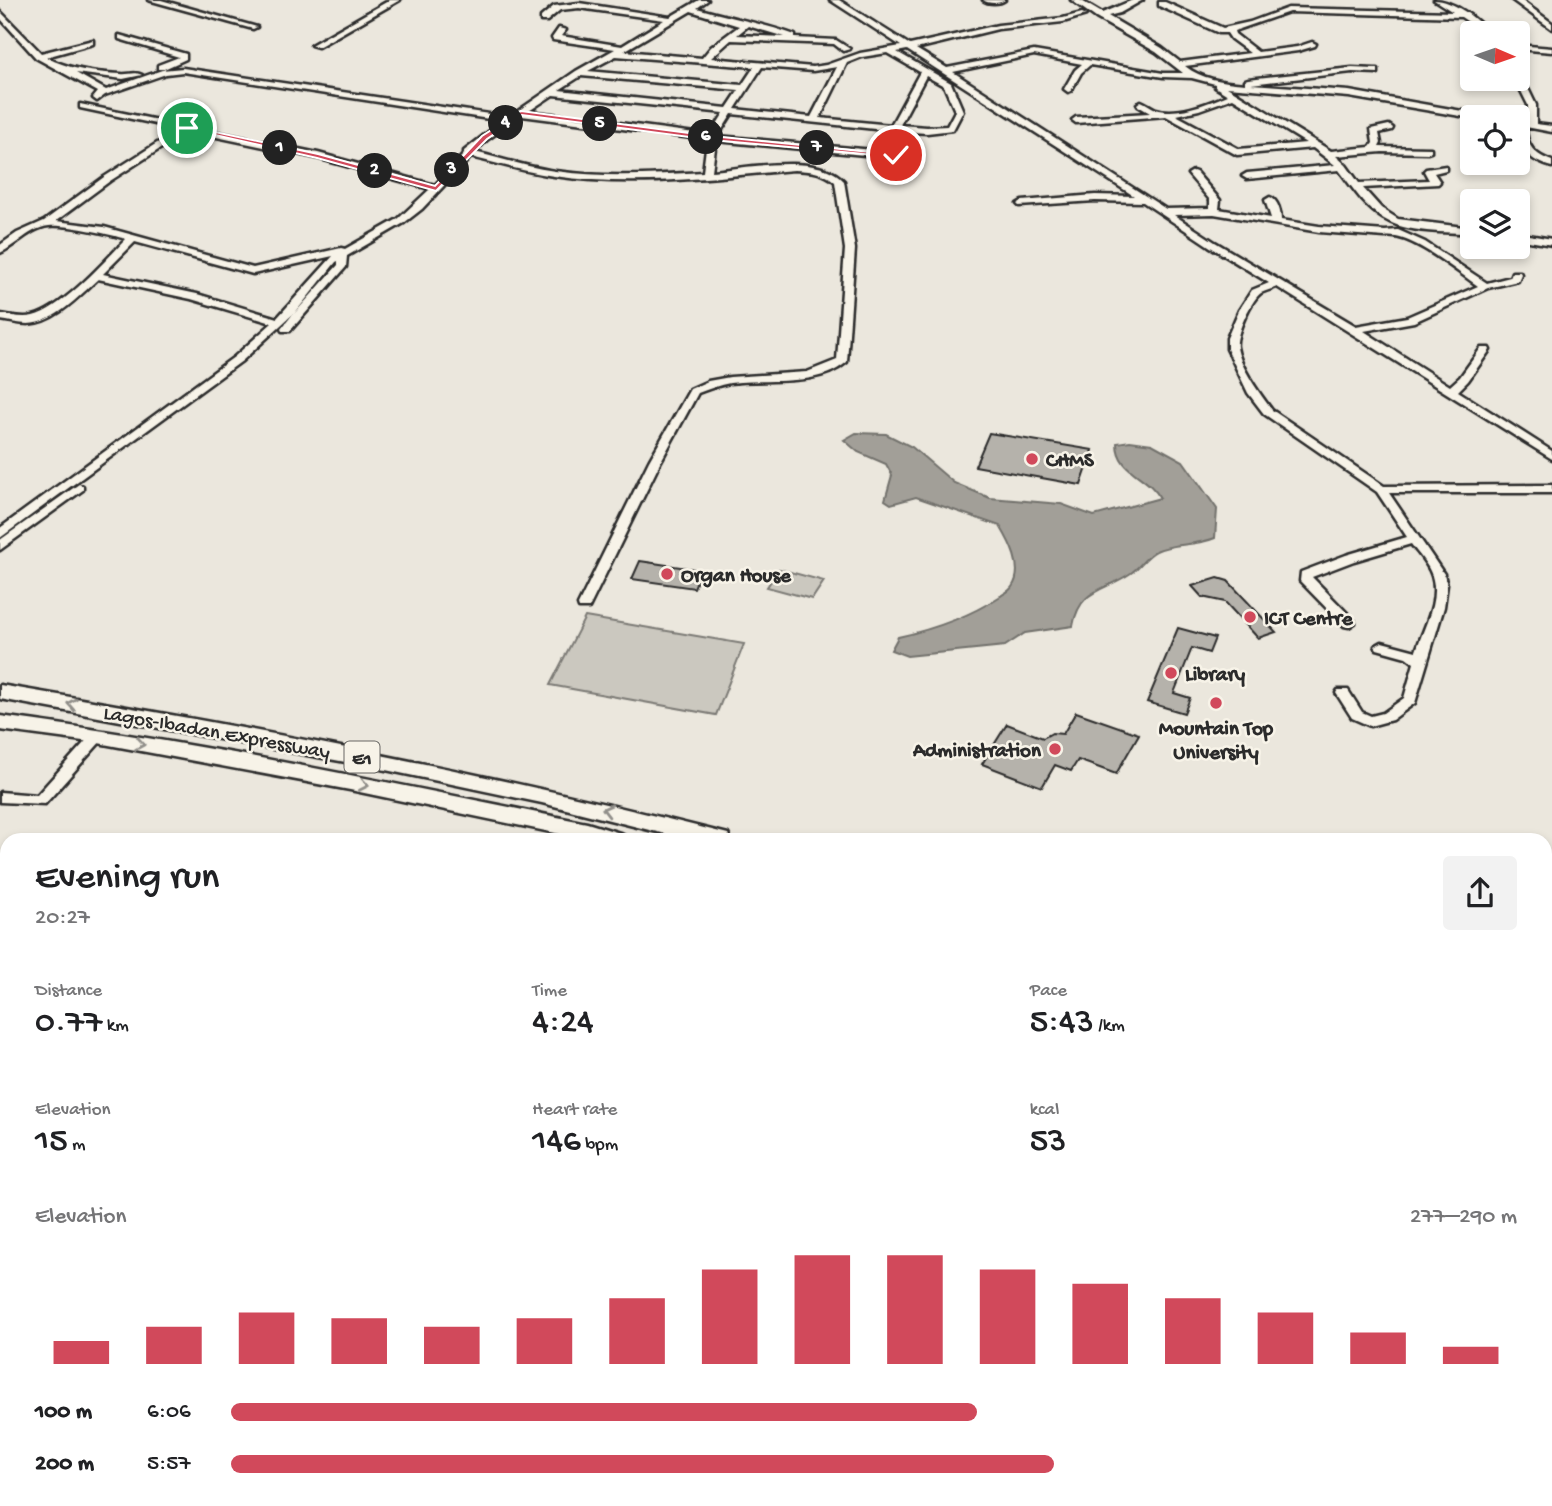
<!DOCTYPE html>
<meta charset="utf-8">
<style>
:root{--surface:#fff;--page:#f2f2f2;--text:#202124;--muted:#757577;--accent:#d1495b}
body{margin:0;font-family:"Gochi Hand",sans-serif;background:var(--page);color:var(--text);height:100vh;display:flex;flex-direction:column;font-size:26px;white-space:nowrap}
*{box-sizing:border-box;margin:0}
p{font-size:23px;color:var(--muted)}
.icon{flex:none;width:38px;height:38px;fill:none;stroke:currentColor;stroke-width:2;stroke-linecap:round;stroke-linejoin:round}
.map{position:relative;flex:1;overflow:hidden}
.panel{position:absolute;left:0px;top:833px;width:1552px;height:674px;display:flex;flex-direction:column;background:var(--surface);border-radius:21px 21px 0 0;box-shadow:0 4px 10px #0003}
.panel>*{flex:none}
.needle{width:46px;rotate:92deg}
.tools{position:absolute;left:1460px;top:21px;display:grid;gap:14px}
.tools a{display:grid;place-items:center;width:70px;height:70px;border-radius:7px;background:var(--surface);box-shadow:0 4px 10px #0003;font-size:35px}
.pin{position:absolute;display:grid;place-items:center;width:60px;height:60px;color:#fff;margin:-30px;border:4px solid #fff;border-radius:50%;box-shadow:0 2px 7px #0007}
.km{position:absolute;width:35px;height:35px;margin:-18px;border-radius:50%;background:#222;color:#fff;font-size:19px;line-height:35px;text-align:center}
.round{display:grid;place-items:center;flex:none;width:74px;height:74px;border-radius:7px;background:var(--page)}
.headline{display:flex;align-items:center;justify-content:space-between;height:119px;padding:0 35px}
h1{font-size:38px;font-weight:600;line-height:52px}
.figures{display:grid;grid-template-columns:repeat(3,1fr);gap:10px;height:119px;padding:7px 35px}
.figures div{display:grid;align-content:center}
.figures b{font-size:35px;font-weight:600}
.figures small{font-size:19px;font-weight:400}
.figures p{font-size:19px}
.chart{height:196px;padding:14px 35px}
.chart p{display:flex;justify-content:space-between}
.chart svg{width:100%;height:126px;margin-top:7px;stroke:var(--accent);stroke-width:6}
ul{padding:0 35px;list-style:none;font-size:23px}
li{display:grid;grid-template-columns:112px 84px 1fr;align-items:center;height:52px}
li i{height:18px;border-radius:9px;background:var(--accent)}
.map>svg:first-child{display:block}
.green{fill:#cbc8bf;stroke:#7b7a75;stroke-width:2}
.water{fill:#a29f98;stroke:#72716c;stroke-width:2}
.building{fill:#b5b2ab;stroke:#2b2b2b;stroke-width:2}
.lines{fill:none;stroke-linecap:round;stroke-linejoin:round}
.minor-casing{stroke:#2b2b2b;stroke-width:5}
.highway-casing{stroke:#2b2b2b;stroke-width:5}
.minor{fill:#f7f3e8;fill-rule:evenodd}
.highway{fill:#f7f3e8;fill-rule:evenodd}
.oneway{stroke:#918f8a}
.route{fill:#d1495b;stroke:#fff;stroke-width:2}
.poi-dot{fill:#d1495b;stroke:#f7f3e8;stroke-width:2.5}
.labels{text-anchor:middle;stroke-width:5;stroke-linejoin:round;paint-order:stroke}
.shield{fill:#f7f3e8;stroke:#686764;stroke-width:2}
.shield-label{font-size:19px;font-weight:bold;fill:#2b2b2b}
.poi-label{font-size:21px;font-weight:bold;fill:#2b2b2b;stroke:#f7f3e8;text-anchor:start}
.street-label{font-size:21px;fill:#2b2b2b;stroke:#f7f3e8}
</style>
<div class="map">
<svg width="1552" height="1506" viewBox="0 0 1552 1506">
<rect width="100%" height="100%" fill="#ebe7dd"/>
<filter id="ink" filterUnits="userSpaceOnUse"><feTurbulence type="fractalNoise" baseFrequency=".0143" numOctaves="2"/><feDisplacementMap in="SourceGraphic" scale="14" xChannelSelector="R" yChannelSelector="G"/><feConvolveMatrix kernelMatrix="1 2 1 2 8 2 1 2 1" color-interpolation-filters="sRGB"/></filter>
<g filter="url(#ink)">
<path class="green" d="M779 569 824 581 812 599 767 587Z
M585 617 744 644 716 715 550 685Z"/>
<path class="water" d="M856 433 886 434 912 447 954 483 990 498 1061 504 1094 516 1160 498C1149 476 1117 472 1117 443L1130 441 1152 444 1183 461 1217 509 1215 538C1196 546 1172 543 1156 551 1146 556 1140 567 1131 573 1103 592 1080 588 1073 626L1025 633 1005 646 907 656 891 650 898 637C934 629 967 618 999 597 1003 594 1010 591 1012 587 1025 569 1009 541 1000 526L916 497 891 504 885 500 892 475 886 464 858 452 844 440Z"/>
<path class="building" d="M989 433 1093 450 1081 485 975 466Z
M640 561 701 570 694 588 632 579Z
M1218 578 1228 581 1276 632 1258 638 1225 602 1202 597 1192 586Z
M1178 628 1215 638 1209 653 1192 648 1174 693 1190 698 1184 713 1147 702Z
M1076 712 1139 734 1116 774 1078 760 1071 771 1055 765 1042 787 982 764 1007 724 1043 738 1052 733 1063 734Z"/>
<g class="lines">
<g class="minor-casing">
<path id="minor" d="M148 0H161L257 27 253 29Z
M390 0H400L318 47 311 45Z
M699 0H708L697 8C730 18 763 23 795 35V38L836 40 850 49 843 51 834 44 731 40 711 58 813 67 826 65 860 53 901 46 830 0H839L910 45 998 25 1063 18 1082 13 1086 15 1063 22 998 29 916 49 947 68 1034 51 1163 73H1183L1156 52 1096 18 1071 0H1080L1102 13 1133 0H1143L1120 13 1108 16 1162 48 1180 62 1250 53 1231 39 1227 33H1219L1159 6V2H1165L1223 28 1250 22 1288 8 1453 12 1434 0C1453 0 1478 19 1489 33H1481L1473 25 1461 17 1289 12 1234 31 1235 34 1258 52 1297 47 1312 42 1316 44 1315 46 1298 51 1185 66C1201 79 1224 82 1245 84V80L1248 79 1352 68 1375 69H1378V73L1352 72 1251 84 1349 91 1485 115 1486 117 1472 118 1349 97 1227 87 1331 151 1370 147 1373 143 1371 129 1389 125 1393 128 1392 130 1379 133 1381 143 1379 147 1431 148V152L1428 153 1382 152 1336 156 1346 165 1359 183 1429 180 1424 171 1426 169 1446 166V170L1434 173 1440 182 1438 184 1363 188 1381 208 1398 219 1472 228V234C1445 231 1408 234 1384 219 1365 208 1352 187 1339 170L1247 179 1242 176 1247 173 1335 165 1313 148 1237 155 1166 116 1076 123 1072 120 1076 117 1150 113 1138 106 1137 104 1141 101C1146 103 1151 107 1156 109 1178 116 1208 103 1228 95L1215 87V84L1192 78 1163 77 1090 65 1081 73 1071 91 1068 92 1064 89 1075 70 1082 64 1034 55 953 72 1166 209 1210 208V200L1188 174 1193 171 1196 172 1220 200 1219 209 1271 218 1265 200 1270 197C1278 200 1281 212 1281 220L1319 226 1385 231 1398 230 1425 242 1487 283 1510 277 1512 272H1520L1521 274 1518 281 1488 288 1414 322 1364 331 1450 386 1460 377 1481 348H1489L1490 350 1468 381 1458 391 1552 451V459L1277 287C1272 289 1265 291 1261 293 1251 300 1235 335 1237 347 1240 367 1260 394 1272 410L1384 486 1552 485V493H1389L1444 574 1447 585 1444 607 1415 703 1392 720 1370 726 1352 718 1336 693 1338 690H1348L1362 712 1371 716 1383 713 1404 698 1414 663 1406 657 1377 649 1375 646 1382 642 1416 651C1423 628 1440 601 1432 576 1429 565 1418 554 1411 544L1354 561 1312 577 1354 620 1355 623 1349 627 1344 626 1300 581 1301 572 1346 555 1407 537 1377 492 1264 414 1248 393 1227 349V338L1239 310 1252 290 1269 283 1209 246 1143 202 1095 201 1019 206 1017 204 1022 201 1095 195 1134 196 907 50 897 52 951 83 963 111 953 130 927 133 894 131 732 114 718 136 896 152 900 155 896 158 716 141 712 171C746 168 819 152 844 181L855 249 847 362C817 388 767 378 730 383 719 385 709 389 698 393L661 461 589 608H579L578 605 649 461 690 389 708 381 730 377 807 372 837 360 845 249 835 182C823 171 809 171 794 170 715 177 634 188 554 176 526 172 499 164 471 157L422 209 404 223 347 256 346 267 290 331H282L281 329 293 314 242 361 0 538V528L234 357 272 323 191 299 98 279C79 296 55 323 28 324 19 324 9 321 0 320V314C11 315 22 319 33 316 62 309 105 261 126 239 109 234 66 224 49 226 30 228 16 246 0 253V245L17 233 44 221 104 177 179 129 80 108V104L318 153 435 185 464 154V151L502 121 183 72 166 74 105 95 97 101 93 98 98 92 36 58 0 18V11L41 53 93 40V44L46 57C68 69 95 73 121 74 129 75 135 71 142 75L123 79 76 73 106 90 162 70 183 68 509 117 576 71 615 49 553 40 552 38 559 28 566 30 561 36 622 46 664 20 579 8 560 10 547 21H541V17L554 6 579 3 670 17ZM691 11 739 26 711 47 702 58 624 51ZM748 26 785 37 737 35ZM887 53 920 72 891 125 820 118 847 63 862 57ZM616 56 754 67 742 85 588 71ZM762 67 813 71 837 67 811 117 735 109ZM581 76 739 90 727 108 559 90ZM926 76 944 86 955 111 947 126 927 127 900 125ZM553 95 724 113 710 135 529 111ZM1233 98 1306 143 1239 149 1176 115 1199 110ZM522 116 707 140 703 172C654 175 604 178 555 171 528 167 502 159 475 152L487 140ZM188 131 317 158 430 189 398 219 345 249 341 248 253 268 104 227 56 221 110 181ZM1214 214 1319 232 1385 237C1410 232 1456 271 1478 286L1407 317 1356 326 1215 242 1174 215ZM135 242 253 274 333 256 277 318 197 294 103 274ZM338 261V265L294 314 336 262Z
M983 0H1005C1000 4 988 4 983 0Z
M1512 0H1521L1552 23V29Z
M119 35 186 54V59L164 69H158V65L179 57 119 39Z
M1517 45 1552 48V52L1517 49Z
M1517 72 1521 74 1536 105V124L1552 126V132L1526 127C1526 146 1535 155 1552 161V167C1530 161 1516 148 1518 124L1522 121 1528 122V105L1515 79H1517Z
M1517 233 1552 239V245L1517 239Z
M79 484 83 486V490L0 550V540Z
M98 731 103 733 105 736 103 739 45 804 0 802V792L37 795 93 733Z
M0 1207 7 1209V1225L0 1223Z
M0 1274 7 1277V1296L0 1293Z
M0 1301 7 1304V1322L0 1319Z
M7 1433V1458L0 1461V1436Z
M74 1500H97L95 1506H72Z"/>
</g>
<g class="highway-casing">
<path id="highway" d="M0 685C242 726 482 771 720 832L728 834 731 840H689L542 803 362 765 0 699Z
M0 716C197 742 392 783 587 823L623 834 626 840H589L350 790 98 743 0 730Z
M1545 1078 1552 1081V1103L1545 1100Z
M1545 1114 1552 1116V1138L1545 1136Z"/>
</g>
<use href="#minor" class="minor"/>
<use href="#highway" class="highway"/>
</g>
<defs><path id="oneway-chevron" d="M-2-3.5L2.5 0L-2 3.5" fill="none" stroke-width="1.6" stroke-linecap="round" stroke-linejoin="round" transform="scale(1.75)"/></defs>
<g class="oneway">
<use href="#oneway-chevron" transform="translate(72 704) rotate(-170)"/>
<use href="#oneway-chevron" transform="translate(140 744) rotate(10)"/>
<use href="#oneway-chevron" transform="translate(364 785) rotate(11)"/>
<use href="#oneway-chevron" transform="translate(607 810) rotate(-166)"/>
</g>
</g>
<path class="route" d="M521 111 712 136 900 155 896 157 712 140 522 115 487 139 436 191 317 158 184 128 187 126 318 154 435 186 482 136Z"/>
<g class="poi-dot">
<circle cx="1032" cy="459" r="7"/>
<circle cx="667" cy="574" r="7"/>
<circle cx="1250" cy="617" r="7"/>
<circle cx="1171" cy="673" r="7"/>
<circle cx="1216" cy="703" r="7"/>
<circle cx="1055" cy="749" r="7"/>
</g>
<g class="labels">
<rect class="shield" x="344.5" y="741.5" width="35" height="31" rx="5"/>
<g class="shield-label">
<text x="362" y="764">E1</text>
</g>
<g class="poi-label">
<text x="1046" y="466">CHMS</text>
<text x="681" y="581">Organ House</text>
<text x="1264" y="624">ICT Centre</text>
<text x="1185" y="680">Library</text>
<text x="1216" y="734" text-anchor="middle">Mountain Top<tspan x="1216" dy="24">University</tspan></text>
<text x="1041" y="756" text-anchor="end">Administration</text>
</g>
<g class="street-label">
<text transform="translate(217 731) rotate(10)" y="7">Lagos-Ibadan Expressway</text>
</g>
</g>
</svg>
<div class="tools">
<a><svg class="needle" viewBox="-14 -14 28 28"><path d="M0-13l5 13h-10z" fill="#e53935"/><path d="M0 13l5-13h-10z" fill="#757577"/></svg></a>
<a><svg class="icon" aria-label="locate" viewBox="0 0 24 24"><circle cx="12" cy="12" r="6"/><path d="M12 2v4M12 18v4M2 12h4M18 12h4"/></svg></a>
<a><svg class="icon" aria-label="layers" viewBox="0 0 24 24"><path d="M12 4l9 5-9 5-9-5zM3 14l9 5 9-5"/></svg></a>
</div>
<div class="pin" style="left:187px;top:128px;background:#1e9e55"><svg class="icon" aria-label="arrive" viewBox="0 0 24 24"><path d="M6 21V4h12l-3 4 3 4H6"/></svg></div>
<div class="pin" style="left:896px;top:155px;background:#d93025"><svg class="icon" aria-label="check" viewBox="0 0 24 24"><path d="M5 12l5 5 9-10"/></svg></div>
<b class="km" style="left:280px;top:148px">1</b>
<b class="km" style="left:375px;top:171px">2</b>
<b class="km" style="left:452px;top:170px">3</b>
<b class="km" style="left:506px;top:123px">4</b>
<b class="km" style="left:600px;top:124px">5</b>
<b class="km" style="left:706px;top:137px">6</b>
<b class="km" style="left:817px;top:148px">7</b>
<section class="panel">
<div class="headline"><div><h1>Evening run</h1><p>20:27</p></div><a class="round"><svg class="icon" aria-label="share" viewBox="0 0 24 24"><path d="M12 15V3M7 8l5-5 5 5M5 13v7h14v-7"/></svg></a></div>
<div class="figures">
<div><p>Distance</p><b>0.77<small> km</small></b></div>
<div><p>Time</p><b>4:24</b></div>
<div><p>Pace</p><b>5:43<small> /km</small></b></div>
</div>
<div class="figures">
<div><p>Elevation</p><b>15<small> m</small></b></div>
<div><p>Heart rate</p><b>146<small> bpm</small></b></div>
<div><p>kcal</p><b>53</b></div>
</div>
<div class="chart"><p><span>Elevation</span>277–290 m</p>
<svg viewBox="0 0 160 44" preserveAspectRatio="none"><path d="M5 44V36M15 44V31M25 44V26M35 44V28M45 44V31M55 44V28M65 44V21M75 44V11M85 44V6M95 44V6M105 44V11M115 44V16M125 44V21M135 44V26M145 44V33M155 44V38"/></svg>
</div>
<ul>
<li><b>100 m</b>6:06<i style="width:58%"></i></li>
<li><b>200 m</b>5:57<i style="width:64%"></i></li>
</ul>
</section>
</div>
